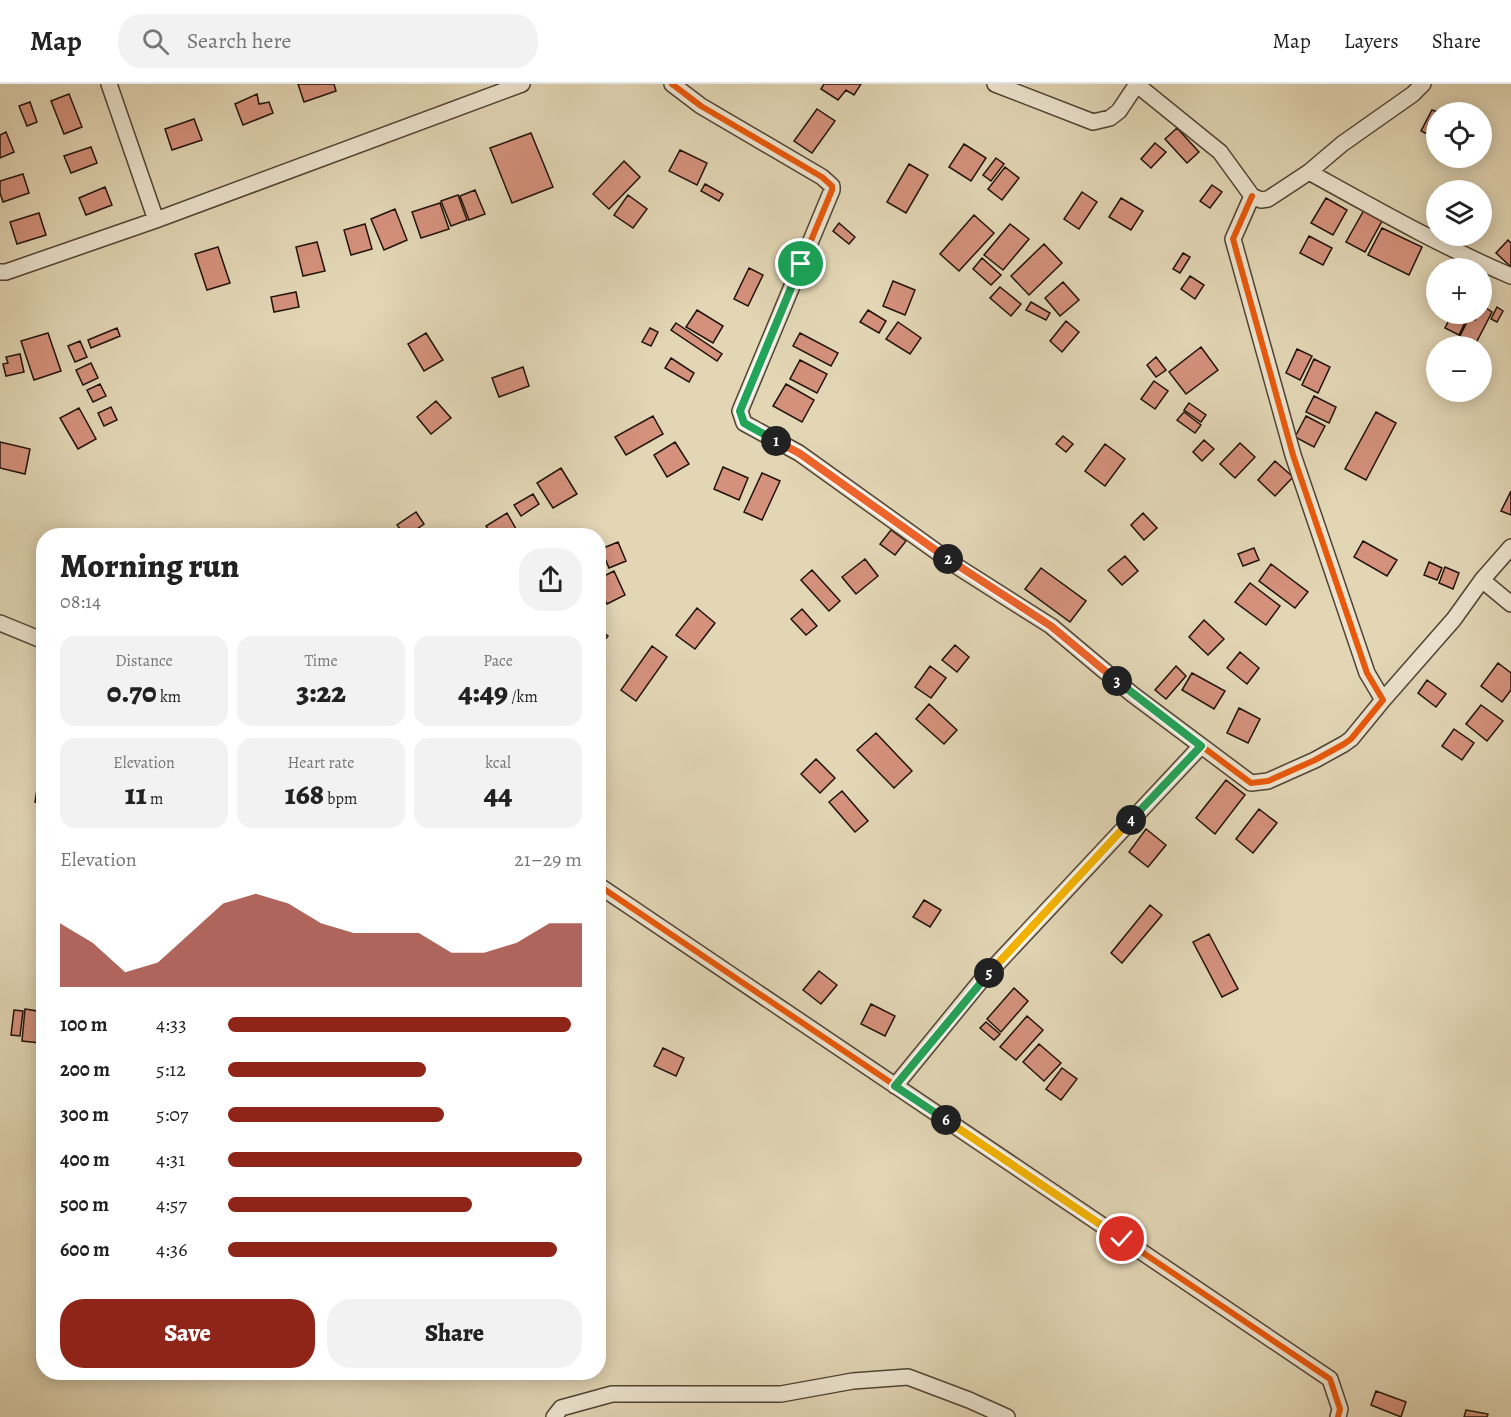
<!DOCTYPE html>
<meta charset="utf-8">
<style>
:root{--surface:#fff;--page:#f2f2f2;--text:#222;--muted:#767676;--line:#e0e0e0;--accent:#8f2418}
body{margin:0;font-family:Alegreya,serif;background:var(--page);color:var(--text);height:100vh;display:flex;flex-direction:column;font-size:22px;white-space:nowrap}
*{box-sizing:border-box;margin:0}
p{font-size:20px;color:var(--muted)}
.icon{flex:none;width:33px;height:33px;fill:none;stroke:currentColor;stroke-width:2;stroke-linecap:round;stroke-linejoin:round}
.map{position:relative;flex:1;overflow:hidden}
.panel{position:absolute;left:36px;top:444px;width:570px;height:852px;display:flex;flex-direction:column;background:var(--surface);border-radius:24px;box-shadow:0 3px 15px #0003}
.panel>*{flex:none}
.tools{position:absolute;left:1426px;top:18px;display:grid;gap:12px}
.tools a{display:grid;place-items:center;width:66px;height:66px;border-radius:50%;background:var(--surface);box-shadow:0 3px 15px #0003;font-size:30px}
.pin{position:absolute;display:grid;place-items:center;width:51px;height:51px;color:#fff;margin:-26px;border:3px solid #fff;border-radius:50%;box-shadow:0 2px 6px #0007}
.km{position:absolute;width:30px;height:30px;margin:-15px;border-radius:50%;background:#222;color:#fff;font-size:16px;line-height:30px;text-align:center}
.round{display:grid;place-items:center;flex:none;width:63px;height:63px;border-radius:24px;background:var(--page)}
.overview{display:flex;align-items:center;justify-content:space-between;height:102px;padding:0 24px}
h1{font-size:33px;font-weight:800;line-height:45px}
.metrics{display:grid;grid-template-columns:repeat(3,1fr);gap:9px;height:102px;padding:6px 24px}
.metrics div{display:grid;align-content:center;border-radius:15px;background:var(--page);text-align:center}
.metrics b{font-size:30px;font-weight:800}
.metrics small{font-size:16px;font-weight:400}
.metrics p{font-size:16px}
.chart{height:168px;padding:12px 24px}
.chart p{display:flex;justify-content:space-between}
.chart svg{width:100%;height:108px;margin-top:6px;fill:var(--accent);opacity:.7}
.cta{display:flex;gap:12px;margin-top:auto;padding:12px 24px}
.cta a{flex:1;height:69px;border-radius:24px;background:var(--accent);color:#fff;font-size:24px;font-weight:800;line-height:69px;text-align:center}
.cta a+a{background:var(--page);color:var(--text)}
ul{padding:0 24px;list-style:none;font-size:20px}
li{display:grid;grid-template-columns:96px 72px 1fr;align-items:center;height:45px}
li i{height:15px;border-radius:8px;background:var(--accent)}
header{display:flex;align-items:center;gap:36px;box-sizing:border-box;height:84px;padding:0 30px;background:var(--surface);border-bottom:2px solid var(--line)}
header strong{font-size:28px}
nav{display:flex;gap:33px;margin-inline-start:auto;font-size:21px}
.search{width:420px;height:54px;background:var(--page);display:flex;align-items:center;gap:15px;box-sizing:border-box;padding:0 21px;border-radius:24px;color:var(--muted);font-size:22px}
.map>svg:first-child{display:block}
.building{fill:#d4917c;stroke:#211209;stroke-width:1.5}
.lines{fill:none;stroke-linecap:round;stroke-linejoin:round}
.minor-casing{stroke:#514334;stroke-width:18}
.minor{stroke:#ece4cf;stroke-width:15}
.cycleway-casing{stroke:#ece4cf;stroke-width:10}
.cycleway{stroke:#e8590c;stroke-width:6}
.split-1-casing{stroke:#fff;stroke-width:12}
.split-2-casing{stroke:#fff;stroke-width:12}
.split-3-casing{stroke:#fff;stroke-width:12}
.split-4-casing{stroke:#fff;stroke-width:12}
.split-5-casing{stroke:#fff;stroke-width:12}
.split-6-casing{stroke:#fff;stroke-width:12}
.split-7-casing{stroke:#fff;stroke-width:12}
.split-1{stroke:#22a559;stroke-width:8}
.split-2{stroke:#f0652b;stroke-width:8}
.split-3{stroke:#f0652b;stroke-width:8}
.split-4{stroke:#22a559;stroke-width:8}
.split-5{stroke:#f5b400;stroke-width:8}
.split-6{stroke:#22a559;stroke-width:8}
.split-7{stroke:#f5b400;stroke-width:8}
</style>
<header>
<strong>Map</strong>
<div class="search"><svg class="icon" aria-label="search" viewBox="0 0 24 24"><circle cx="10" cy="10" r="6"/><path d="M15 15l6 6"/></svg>Search here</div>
<nav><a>Map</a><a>Layers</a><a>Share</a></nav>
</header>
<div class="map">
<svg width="1511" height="1333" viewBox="0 0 1511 1333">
<rect width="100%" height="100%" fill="#e2d6b5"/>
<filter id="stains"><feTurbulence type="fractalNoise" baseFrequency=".00333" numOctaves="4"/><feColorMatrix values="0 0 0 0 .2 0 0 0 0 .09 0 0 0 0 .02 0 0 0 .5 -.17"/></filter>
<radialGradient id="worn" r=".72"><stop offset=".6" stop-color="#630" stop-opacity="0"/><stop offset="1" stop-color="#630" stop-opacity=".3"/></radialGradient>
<path class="building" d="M298 0H334L336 7 304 18Z
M824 0H861L854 11 846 6 838 16 821 5Z
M69 10 82 43 64 50 51 17Z
M257 10 259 20 269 18 273 29 243 41 235 20Z
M30 18 37 38 27 42 19 22Z
M817 25 835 37 812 69 794 57Z
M1432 26 1438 28 1437 55 1421 47Z
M194 35 202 56 172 66 165 45Z
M1177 44 1199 68 1187 79 1165 55Z
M6 48 14 68 0 74V51Z
M531 49 553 103 512 119 490 64Z
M1155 59 1166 68 1151 84 1141 75Z
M964 60 986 74 971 97 949 83Z
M91 63 97 79 71 89 64 72Z
M680 66 707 79 697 101 669 87Z
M996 74 1004 80 991 97 983 91Z
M624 77 640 93 609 125 593 110Z
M909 80 928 91 906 129 887 118Z
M1005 83 1019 94 1002 116 988 105Z
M23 90 29 109 3 118 0 109V97Z
M705 100 723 110 719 117 701 107Z
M1212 101 1222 108 1210 124 1200 117Z
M105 103 112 121 86 131 79 114Z
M475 106 485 130 469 136 460 112Z
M1082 108 1097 118 1079 145 1064 135Z
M458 111 467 136 451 142 441 117Z
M628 111 647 125 633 144 614 131Z
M1121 114 1143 127 1131 146 1109 133Z
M1326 114 1347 126 1333 151 1311 139Z
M440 119 449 145 421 154 412 128Z
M395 125 407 156 384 166 371 135Z
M1364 126 1382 137 1365 168 1346 158Z
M39 129 46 151 17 160 10 138Z
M974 131 994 149 959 187 940 170Z
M839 139 855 153 849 160 833 147Z
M365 140 372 165 351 171 344 146Z
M1010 140 1029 155 1003 186 984 171Z
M1382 144 1422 163 1409 191 1368 171Z
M1309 152 1332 164 1323 181 1300 169Z
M1508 156 1511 159V183L1496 169Z
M317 158 325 187 303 192 296 163Z
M1044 160 1062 179 1029 211 1011 192Z
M218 163 230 199 207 206 195 170Z
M1183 169 1190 173 1180 189 1173 185Z
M982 174 1001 191 991 201 973 185Z
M749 184 763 191 748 222 734 215Z
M1190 192 1204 201 1195 215 1181 205Z
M893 197 915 206 905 231 883 222Z
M1063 198 1079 216 1060 232 1045 214Z
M1000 203 1021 220 1011 232 990 214Z
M296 208 299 223 274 228 271 213Z
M1031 218 1050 229 1046 236 1026 226Z
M1483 222 1492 228 1475 261 1460 252 1470 232 1475 236 1479 230H1482Z
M1497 223 1503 227 1497 238 1491 235Z
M697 226 723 242 713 259 686 243Z
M868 226 886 237 879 249 860 238Z
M1452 230H1469L1459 251 1445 244Z
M1066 237 1079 248 1062 268 1050 257Z
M898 238 921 254 910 270 886 255Z
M676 239 722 270 717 277 671 246Z
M117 244 120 252 91 264 88 256Z
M650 244 658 248 651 262 642 258Z
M48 249 61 287 34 296 21 257Z
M426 249 443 276 424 287 408 260Z
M800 249 838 269 831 282 793 262Z
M80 257 87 273 75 278 68 262Z
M1201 263 1218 286 1186 310 1169 288Z
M1297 265 1312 272 1300 296 1286 289Z
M20 270 24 288 6 292 3 280 8 279 6 273Z
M1156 273 1166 286 1156 293 1147 281Z
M671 274 694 289 689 298 665 284Z
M1314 275 1330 283 1318 309 1302 301Z
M800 276 827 290 817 309 790 295Z
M91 279 98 294 83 301 76 286Z
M523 283 529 302 499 313 492 294Z
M1154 297 1168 307 1155 325 1141 315Z
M100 300 106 312 93 318 87 306Z
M786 300 814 316 802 338 773 322Z
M1314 312 1336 323 1329 339 1306 328Z
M436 317 451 334 431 350 417 333Z
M1189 319 1206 331 1201 338 1184 326Z
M111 323 117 336 104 342 98 329Z
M79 324 96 355 78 365 60 334Z
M1184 328 1201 341 1195 349 1177 336Z
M1376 328 1396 339 1366 396 1345 385Z
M653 332 663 350 626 371 615 353Z
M1306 332 1325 342 1314 363 1295 353Z
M1063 352 1073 360 1066 368 1056 360Z
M1204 356 1214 365 1202 377 1193 368Z
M0 358 30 365 25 390 0 384Z
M675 358 689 380 667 393 654 371Z
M1240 359 1255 373 1235 394 1220 380Z
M1105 360 1125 375 1105 402 1085 387Z
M1275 377 1293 393 1275 412 1258 396Z
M723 383 748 394 739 416 714 405Z
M561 384 577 410 553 424 537 399Z
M762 389 780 397 762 436 744 428Z
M1511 407V431L1501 427Z
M533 410 539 420 521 432 514 421Z
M416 428 424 440 407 452H405L397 441Z
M507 429 520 452H492L486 442Z
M1143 429 1157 444 1144 456 1131 441Z
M891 446 906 457 895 471 880 460Z
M1363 457 1397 476 1387 492 1354 473Z
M618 458 626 477 609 484 601 465Z
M1254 464 1259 476 1243 482 1238 470Z
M1125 472 1138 487 1122 501 1108 486Z
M865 475 878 492 856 510 842 493Z
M1429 478 1442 484 1437 496 1424 491Z
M1271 480 1308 508 1295 524 1259 497Z
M1445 483 1459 489 1453 505 1439 499Z
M1041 484 1086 517 1070 538 1025 505Z
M812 486 840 517 829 527 801 496Z
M614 487 625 511 607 520 598 503V495Z
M1250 499 1280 522 1266 541 1235 518Z
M697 524 715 539 695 565 676 551Z
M802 525 817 542 806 551 791 535Z
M1204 536 1224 555 1208 571 1189 553Z
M598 544 608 552 598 563Z
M955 561 969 573 957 588 942 576Z
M652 562 667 573 636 617 621 606Z
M1240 568 1259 584 1247 600 1227 584Z
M1498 579 1511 589V606L1502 618 1481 602Z
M930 582 946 594 931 614 915 603Z
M1176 582 1186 592 1166 615 1155 606Z
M1192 589 1225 607 1214 625 1182 606Z
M1427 596 1446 610 1436 623 1418 609Z
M929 620 957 646 944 660 916 635Z
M1481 621 1503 637 1487 657 1466 640Z
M1239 624 1260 635 1248 659 1227 649Z
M1454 645 1474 659 1462 676 1442 662Z
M876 649 912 687 894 704 857 666Z
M816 675 835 694 820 709 801 690Z
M41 680 44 681V719L35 718Z
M1226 696 1245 711 1215 750 1196 734Z
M842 707 868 737 855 748 829 718Z
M1259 725 1277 739 1253 769 1236 755Z
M1146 745 1166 761 1148 783 1129 768Z
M924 816 941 826 930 843 913 833Z
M1150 821 1162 831 1122 879 1111 869Z
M1209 850 1238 905 1222 913 1193 858Z
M819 887 837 901 821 920 803 906Z
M1014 904 1028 917 1001 948 987 935Z
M871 920 895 932 885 952 861 940Z
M25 925 44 928 40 959 22 957Z
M14 926 23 927 20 952 11 951Z
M1027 932 1043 946 1016 976 1000 963Z
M986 938 1000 950 994 956 980 944Z
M1039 960 1061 979 1044 997 1023 978Z
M663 964 684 974 676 992 654 982Z
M1062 984 1077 995 1061 1016 1046 1005Z
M1376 1307 1406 1318 1401 1333 1371 1321Z
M1466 1326 1488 1330 1487 1333H1464Z"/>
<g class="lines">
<g class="minor-casing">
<path id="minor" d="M109 0 156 136
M672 0 701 22 822 93 832 102V106L740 327 744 339 799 369 958 483 1051 542 1132 610 1251 699 1268 697 1315 676 1344 660 1351 655 1383 616 1367 589 1293 371 1233 155 1252 112
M995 0 1093 38 1110 34 1119 27 1137 0
M1136 0 1220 68 1252 112 1261 116 1268 115 1309 88 1342 60 1413 10 1423 0
M1309 88C1376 125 1441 162 1511 192
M0 188H6L156 136 522 0
M1482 496 1511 520
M0 539 44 557
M1383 616 1454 535 1482 496 1511 463
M598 801 1330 1295 1340 1325 1338 1333
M895 1002 980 898 1201 662
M554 1333 561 1324 612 1310H781L853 1297 908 1293 969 1316 1007 1333"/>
</g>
<use href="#minor" class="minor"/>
<g class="cycleway-casing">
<path id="cycleway" d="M672 0 701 22 822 93 832 102V106L740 327 744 339 799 369 958 483 1051 542 1132 610 1251 699 1268 697 1315 676 1344 660 1351 655 1383 616 1367 589 1293 371 1233 155 1252 112
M598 801 1330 1295 1340 1325 1338 1333"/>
</g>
<use href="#cycleway" class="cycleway"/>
</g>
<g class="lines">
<g class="split-1-casing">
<path id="split-1" d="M776 357 744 339 740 327 801 180"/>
</g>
<g class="split-2-casing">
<path id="split-2" d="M776 357 799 369 948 475"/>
</g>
<g class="split-3-casing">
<path id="split-3" d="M948 475 1051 542 1117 597"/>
</g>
<g class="split-4-casing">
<path id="split-4" d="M1117 597 1201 662 1131 736"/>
</g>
<g class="split-5-casing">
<path id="split-5" d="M989 889 1131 736"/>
</g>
<g class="split-6-casing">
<path id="split-6" d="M946 1036 895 1002 989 889"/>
</g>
<g class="split-7-casing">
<path id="split-7" d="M946 1036 1122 1155"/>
</g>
<use href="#split-1" class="split-1"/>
<use href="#split-2" class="split-2"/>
<use href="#split-3" class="split-3"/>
<use href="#split-4" class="split-4"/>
<use href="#split-5" class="split-5"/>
<use href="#split-6" class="split-6"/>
<use href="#split-7" class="split-7"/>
</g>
<rect width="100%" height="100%" filter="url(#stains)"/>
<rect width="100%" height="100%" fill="url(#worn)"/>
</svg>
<div class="tools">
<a><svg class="icon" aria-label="locate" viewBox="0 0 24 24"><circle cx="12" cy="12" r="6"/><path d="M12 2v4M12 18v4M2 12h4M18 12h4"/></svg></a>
<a><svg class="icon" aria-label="layers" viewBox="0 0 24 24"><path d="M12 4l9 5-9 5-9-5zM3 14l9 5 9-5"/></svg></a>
<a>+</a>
<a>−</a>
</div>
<div class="pin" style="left:801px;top:180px;background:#1e9e55"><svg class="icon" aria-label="arrive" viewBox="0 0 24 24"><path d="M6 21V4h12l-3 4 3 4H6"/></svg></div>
<div class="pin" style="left:1122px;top:1155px;background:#d93025"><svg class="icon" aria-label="check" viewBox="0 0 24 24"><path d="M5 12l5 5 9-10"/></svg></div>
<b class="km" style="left:776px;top:357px">1</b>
<b class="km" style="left:948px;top:475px">2</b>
<b class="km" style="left:1117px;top:597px">3</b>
<b class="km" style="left:1131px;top:736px">4</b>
<b class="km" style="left:989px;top:889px">5</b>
<b class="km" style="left:946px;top:1036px">6</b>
<section class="panel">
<div class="overview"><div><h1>Morning run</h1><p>08:14</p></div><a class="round"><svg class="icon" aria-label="share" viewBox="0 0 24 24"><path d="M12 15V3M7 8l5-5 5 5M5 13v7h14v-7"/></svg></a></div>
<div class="metrics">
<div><p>Distance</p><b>0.70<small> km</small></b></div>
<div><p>Time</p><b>3:22</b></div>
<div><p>Pace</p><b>4:49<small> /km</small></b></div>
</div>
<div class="metrics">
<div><p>Elevation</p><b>11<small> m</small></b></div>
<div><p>Heart rate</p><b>168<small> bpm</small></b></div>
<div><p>kcal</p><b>44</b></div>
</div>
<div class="chart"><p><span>Elevation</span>21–29 m</p>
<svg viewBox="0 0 160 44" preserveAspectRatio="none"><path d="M0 44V18L10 26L20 38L30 34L40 22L50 10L60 6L70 10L80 18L90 22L100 22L110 22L120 30L130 30L140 26L150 18L160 18V44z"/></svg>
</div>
<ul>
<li><b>100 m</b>4:33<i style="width:97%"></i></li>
<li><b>200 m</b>5:12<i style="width:56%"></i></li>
<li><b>300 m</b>5:07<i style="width:61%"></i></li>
<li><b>400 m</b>4:31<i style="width:100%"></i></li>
<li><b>500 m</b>4:57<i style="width:69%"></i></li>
<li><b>600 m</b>4:36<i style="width:93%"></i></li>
</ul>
<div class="cta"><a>Save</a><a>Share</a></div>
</section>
</div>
